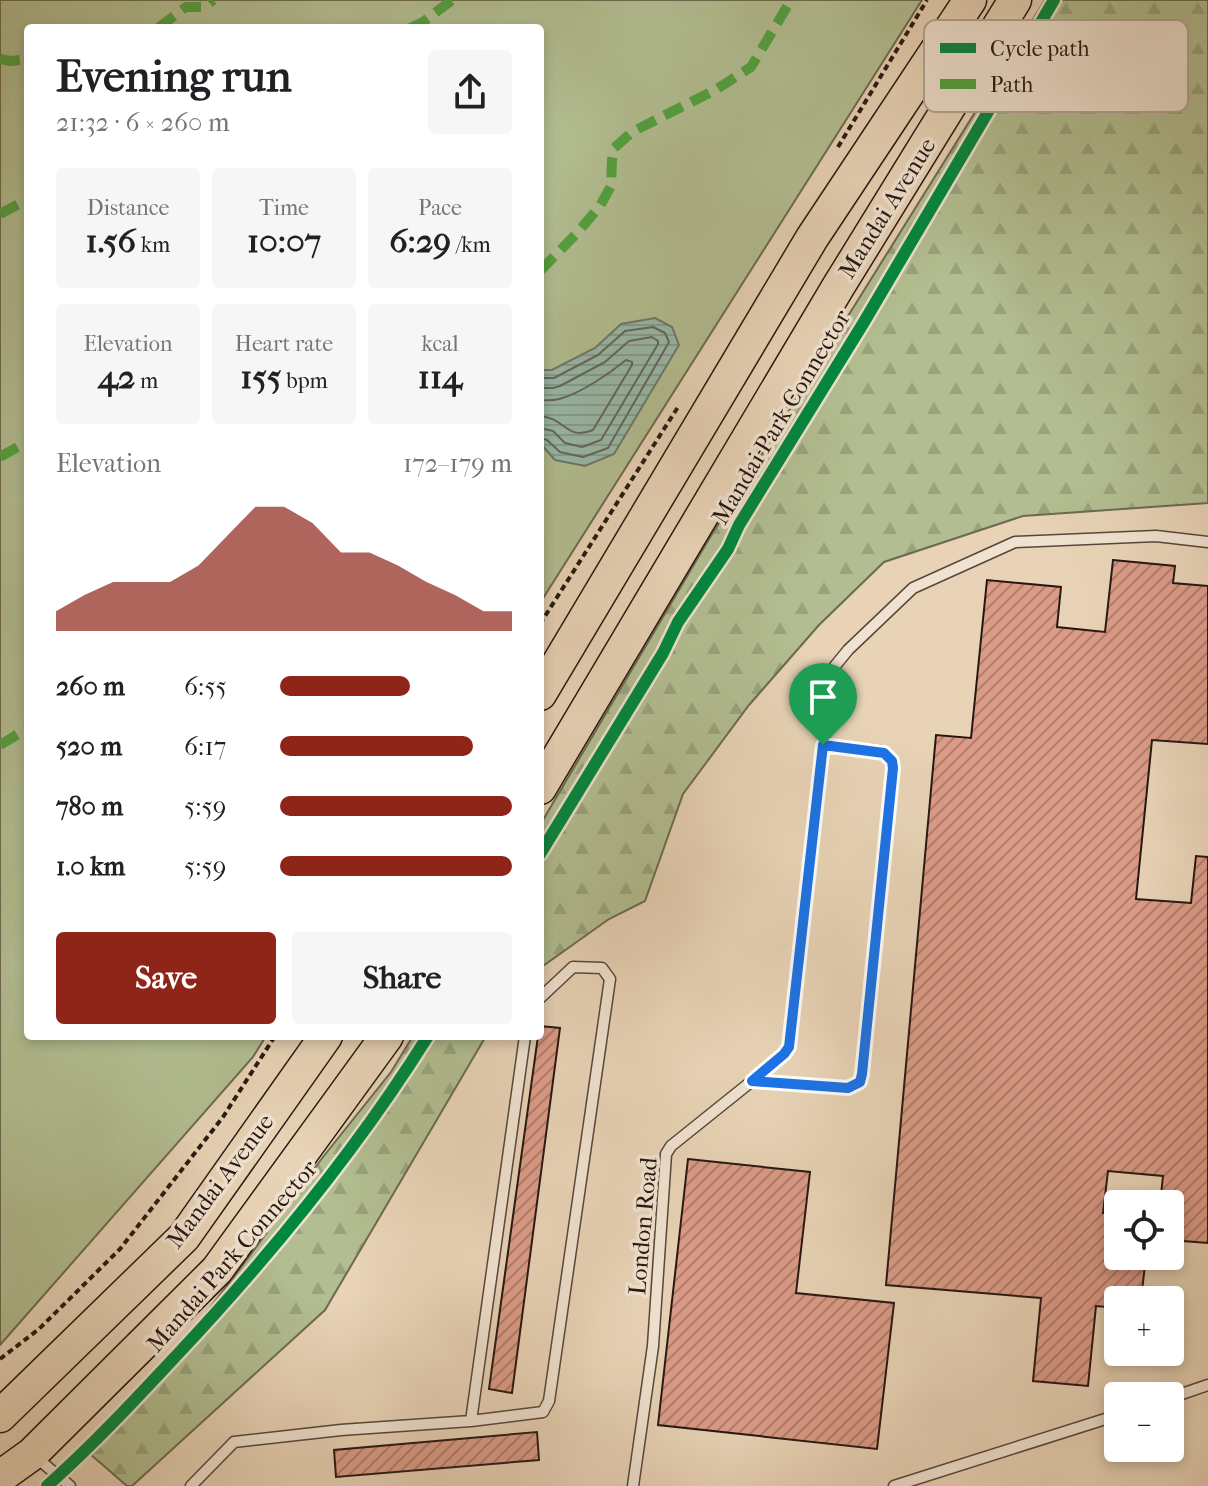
<!DOCTYPE html>
<meta charset="utf-8">
<style>
:root{--surface:#fff;--page:#f6f6f6;--text:#202124;--muted:#757577;--accent:#8f2418}
body{margin:0;font-family:"IM FELL French Canon",serif;background:var(--page);color:var(--text);height:100vh;display:flex;flex-direction:column;font-size:30px;white-space:nowrap}
*{box-sizing:border-box;margin:0}
p{font-size:26px;color:var(--muted)}
.icon{flex:none;width:44px;height:44px;fill:none;stroke:currentColor;stroke-width:2;stroke-linecap:round;stroke-linejoin:round}
.map{position:relative;flex:1;overflow:hidden}
.panel{position:absolute;left:24px;top:24px;width:520px;height:1016px;display:flex;flex-direction:column;background:var(--surface);border-radius:8px;box-shadow:0 4px 12px #0003}
.panel>*{flex:none}
.fabs{position:absolute;left:1104px;top:1190px;display:grid;gap:16px}
.fabs a{display:grid;place-items:center;width:80px;height:80px;border-radius:8px;background:var(--surface);box-shadow:0 4px 12px #0003;font-size:40px}
.pin{position:absolute;display:grid;place-items:center;width:68px;height:68px;color:#fff;margin:-82px -34px;border-radius:50% 50% 50% 0;rotate:-45deg;box-shadow:0 0 8px #0007}
.pin .icon{rotate:45deg}
.round{display:grid;place-items:center;flex:none;width:84px;height:84px;border-radius:8px;background:var(--page)}
.overview{display:flex;align-items:center;justify-content:space-between;height:136px;padding:0 32px}
h1{font-size:44px;font-weight:800;line-height:60px}
.figures{display:grid;grid-template-columns:repeat(3,1fr);gap:12px;height:136px;padding:8px 32px}
.figures div{display:grid;align-content:center;border-radius:8px;background:var(--page);text-align:center}
.figures b{font-size:34px;font-weight:800}
.figures small{font-size:22px;font-weight:400}
.figures p{font-size:22px}
.chart{height:224px;padding:16px 32px}
.chart p{display:flex;justify-content:space-between}
.chart svg{width:100%;height:144px;margin-top:8px;fill:var(--accent);opacity:.7}
.action{display:flex;gap:16px;margin-top:auto;padding:16px 32px}
.action a{flex:1;height:92px;border-radius:8px;background:var(--accent);color:#fff;font-size:32px;font-weight:800;line-height:92px;text-align:center}
.action a+a{background:var(--page);color:var(--text)}
ul{padding:0 32px;list-style:none;font-size:26px}
li{display:grid;grid-template-columns:128px 96px 1fr;align-items:center;height:60px}
li i{height:20px;border-radius:10px;background:var(--accent)}
.map>svg:first-child{display:block}
.grass{fill:#b2be91;stroke:#6c6a50;stroke-width:2}
.forest{fill:url(#forest-firs);stroke:#6c6a50;stroke-width:2}
.water{fill:url(#water-rules);stroke:#6b786c;stroke-width:2}
.lines{fill:none;stroke-linecap:round;stroke-linejoin:round}
.shore{stroke:#60685c;stroke-width:2}
.building{fill:url(#building-hatch);stroke:#271710;stroke-width:2}
.lane-casing{stroke:#57463a;stroke-width:13}
.primary-casing{stroke:#271710;stroke-width:35}
.path{stroke:#271710;stroke-width:4;stroke-dasharray:6 4;stroke-linecap:butt}
.lane{stroke:#f0e2d0;stroke-width:10}
.primary{stroke:#e8d3b6;stroke-width:32}
.quiet{stroke:#51a13f;stroke-width:10;stroke-dasharray:20 10;stroke-linecap:butt}
.cycleway-casing{stroke:#f0e2d0;stroke-width:17}
.cycleway{stroke:#00873e;stroke-width:12}
.route-casing{stroke:#fff;stroke-width:16}
.route{stroke:#1a73e8;stroke-width:10}
.labels{text-anchor:middle;stroke-width:7;stroke-linejoin:round;paint-order:stroke}
.street-label{font-size:24px;fill:#271710;stroke:#f0e2d0}
.key{fill:#f0e2d0;stroke:#b4a596;stroke-width:2}
.key-label{font-size:22px;fill:#271710}
</style>
<div class="map">
<svg width="1208" height="1486" viewBox="0 0 1208 1486">
<defs>
<pattern id="forest-firs" width="22" height="20" patternUnits="userSpaceOnUse" patternTransform="scale(2)"><rect width="22" height="20" fill="#b2be91"/><path d="M5 1l3.5 6h-7zM16 11l3.5 6h-7z" fill="#99a37c"/></pattern>
<pattern id="water-rules" width="6" height="5" patternUnits="userSpaceOnUse" patternTransform="scale(2)"><rect width="6" height="5" fill="#98b9a9"/><path d="M0 2.5h6" fill="none" stroke="#839e90"/></pattern>
<pattern id="building-hatch" width="6" height="6" patternUnits="userSpaceOnUse" patternTransform="scale(2)"><rect width="6" height="6" fill="#dc9b87"/><path d="M-1 1l2-2M0 6l6-6M5 7l2-2" fill="none" stroke="#b27d6d"/></pattern>
</defs>
<rect width="100%" height="100%" fill="#e8d3b6"/>
<filter id="stains"><feTurbulence type="fractalNoise" baseFrequency=".0025" numOctaves="4"/><feColorMatrix values="0 0 0 0 .2 0 0 0 0 .09 0 0 0 0 .02 0 0 0 .5 -.17"/></filter>
<radialGradient id="worn" r=".72"><stop offset=".6" stop-color="#630" stop-opacity="0"/><stop offset="1" stop-color="#630" stop-opacity=".3"/></radialGradient>
<path class="grass" d="M0 0H922L540 603V28H28V1036H266L253 1057 0 1345Z"/>
<path class="forest" d="M1045 0H1208V503L1023 516 884 562 819 625 749 705 683 794 645 901 609 919 540 968V825L709 539Z
M413 1036H486L325 1310 132 1486H127L82 1447 163 1368 236 1274 323 1157 391 1072Z"/>
<path class="water" d="M655 318 672 327 679 345 614 454 585 466 555 460 540 443V370H552L595 348 621 324Z"/>
<g class="lines">
<path class="shore" d="M540 378H554L598 355 625 331 653 327 665 333 669 342 608 448 583 457 560 452 547 440 540 438
M540 388H553L560 386 605 362 629 341 652 337 658 341V344L601 440 582 447 565 443 553 431 540 428
M540 400C547 400 553 401 559 399 580 394 610 373 626 360L632 362V365L593 430C566 441 566 418 540 416"/>
</g>
<path class="building" d="M1113 560 1175 566 1173 583 1208 586V744L1152 740 1136 899 1191 903 1196 856 1208 857V1243L1170 1240V1204H1160L1163 1176 1108 1171 1103 1213 1118 1215V1256H1146L1141 1300H1118V1308L1096 1306 1088 1386 1033 1381 1041 1298 886 1285 936 735 971 738 987 580 1061 587 1057 627 1105 632Z
M540 1026 560 1028 512 1393 489 1389 538 1036H540Z
M688 1159 810 1172 796 1293 894 1303 877 1449 658 1425Z
M537 1432 539 1460 336 1477 334 1450Z"/>
<g class="lines">
<g class="lane-casing">
<path id="lane" d="M752 1081 848 1088 860 1082 862 1074 893 768 888 756 880 751 823 745
M1170 1398 1208 1385
M471 1421 525 1036
M37 1458 70 1486
M191 1486 234 1442 341 1430 471 1421 543 1412 549 1401 610 979 602 968 573 967 540 998
M633 1486 653 1346 666 1154 671 1146 752 1081 784 1054 789 1047 830 689 835 666 848 650 913 588 1015 542 1156 536 1208 542
M894 1486 1118 1415"/>
</g>
<g class="primary-casing">
<path id="primary" d="M540 694 812 238 970 0
M540 788 838 287 1015 0
M0 1416 184 1237 326 1036
M0 1477 32 1454 217 1270 387 1036"/>
</g>
<path class="path" d="M838 147 927 0
M540 624 678 407
M0 1359 39 1329 120 1249 223 1117 275 1036"/>
<use href="#lane" class="lane"/>
<use href="#primary" class="primary"/>
<path class="quiet" d="M158 28 186 7H205L213 0
M410 28 423 22 452 0
M0 59 10 61 28 59
M0 214 28 199
M540 271 577 233 600 206 611 186 612 160 614 148 632 132 717 89 751 67 791 0
M0 457 28 441
M0 745 28 728"/>
<g class="cycleway-casing">
<path id="cycleway" d="M540 854 663 653 678 622 728 549 739 525 864 322 1054 0
M47 1486C93 1445 134 1401 176 1356 269 1257 356 1151 428 1036"/>
</g>
<use href="#cycleway" class="cycleway"/>
</g>
<g class="lines">
<g class="route-casing">
<path id="route" d="M823 745 884 753 892 761 893 768 862 1074 860 1082 848 1088 752 1081 784 1054 789 1047Z"/>
</g>
<use href="#route" class="route"/>
</g>
<g class="labels">
<g class="street-label">
<text transform="translate(887 208) rotate(-58)" y="8">Mandai Avenue</text>
<text transform="translate(781 417) rotate(-59)" y="8">Mandai Park Connector</text>
<text transform="translate(220 1181) rotate(-53)" y="8">Mandai Avenue</text>
<text transform="translate(643 1226) rotate(-85)" y="8">London Road</text>
<text transform="translate(232 1256) rotate(-49)" y="8">Mandai Park Connector</text>
</g>
</g>
<rect x="924" y="20" width="264" height="92" rx="12" class="key"/>
<rect x="940" y="43" width="36" height="10" fill="#00873e"/>
<rect x="940" y="79" width="36" height="10" fill="#51a13f"/>
<g class="key-label">
<text x="990" y="56">Cycle path</text>
<text x="990" y="92">Path</text>
</g>
<rect width="100%" height="100%" filter="url(#stains)"/>
<rect width="100%" height="100%" fill="url(#worn)"/>
</svg>
<div class="fabs">
<a><svg class="icon" aria-label="locate" viewBox="0 0 24 24"><circle cx="12" cy="12" r="6"/><path d="M12 2v4M12 18v4M2 12h4M18 12h4"/></svg></a>
<a>+</a>
<a>−</a>
</div>
<div class="pin" style="left:823px;top:745px;background:#1e9e55"><svg class="icon" aria-label="arrive" viewBox="0 0 24 24"><path d="M6 21V4h12l-3 4 3 4H6"/></svg></div>
<section class="panel">
<div class="overview"><div><h1>Evening run</h1><p>21:32 · 6 × 260 m</p></div><a class="round"><svg class="icon" aria-label="share" viewBox="0 0 24 24"><path d="M12 15V3M7 8l5-5 5 5M5 13v7h14v-7"/></svg></a></div>
<div class="figures">
<div><p>Distance</p><b>1.56<small> km</small></b></div>
<div><p>Time</p><b>10:07</b></div>
<div><p>Pace</p><b>6:29<small> /km</small></b></div>
</div>
<div class="figures">
<div><p>Elevation</p><b>42<small> m</small></b></div>
<div><p>Heart rate</p><b>155<small> bpm</small></b></div>
<div><p>kcal</p><b>114</b></div>
</div>
<div class="chart"><p><span>Elevation</span>172–179 m</p>
<svg viewBox="0 0 160 44" preserveAspectRatio="none"><path d="M0 44V38L10 33L20 29L30 29L40 29L50 24L60 15L70 6L80 6L90 11L100 20L110 20L120 24L130 29L140 33L150 38L160 38V44z"/></svg>
</div>
<ul>
<li><b>260 m</b>6:55<i style="width:56%"></i></li>
<li><b>520 m</b>6:17<i style="width:83%"></i></li>
<li><b>780 m</b>5:59<i style="width:100%"></i></li>
<li><b>1.0 km</b>5:59<i style="width:100%"></i></li>
</ul>
<div class="action"><a>Save</a><a>Share</a></div>
</section>
</div>
